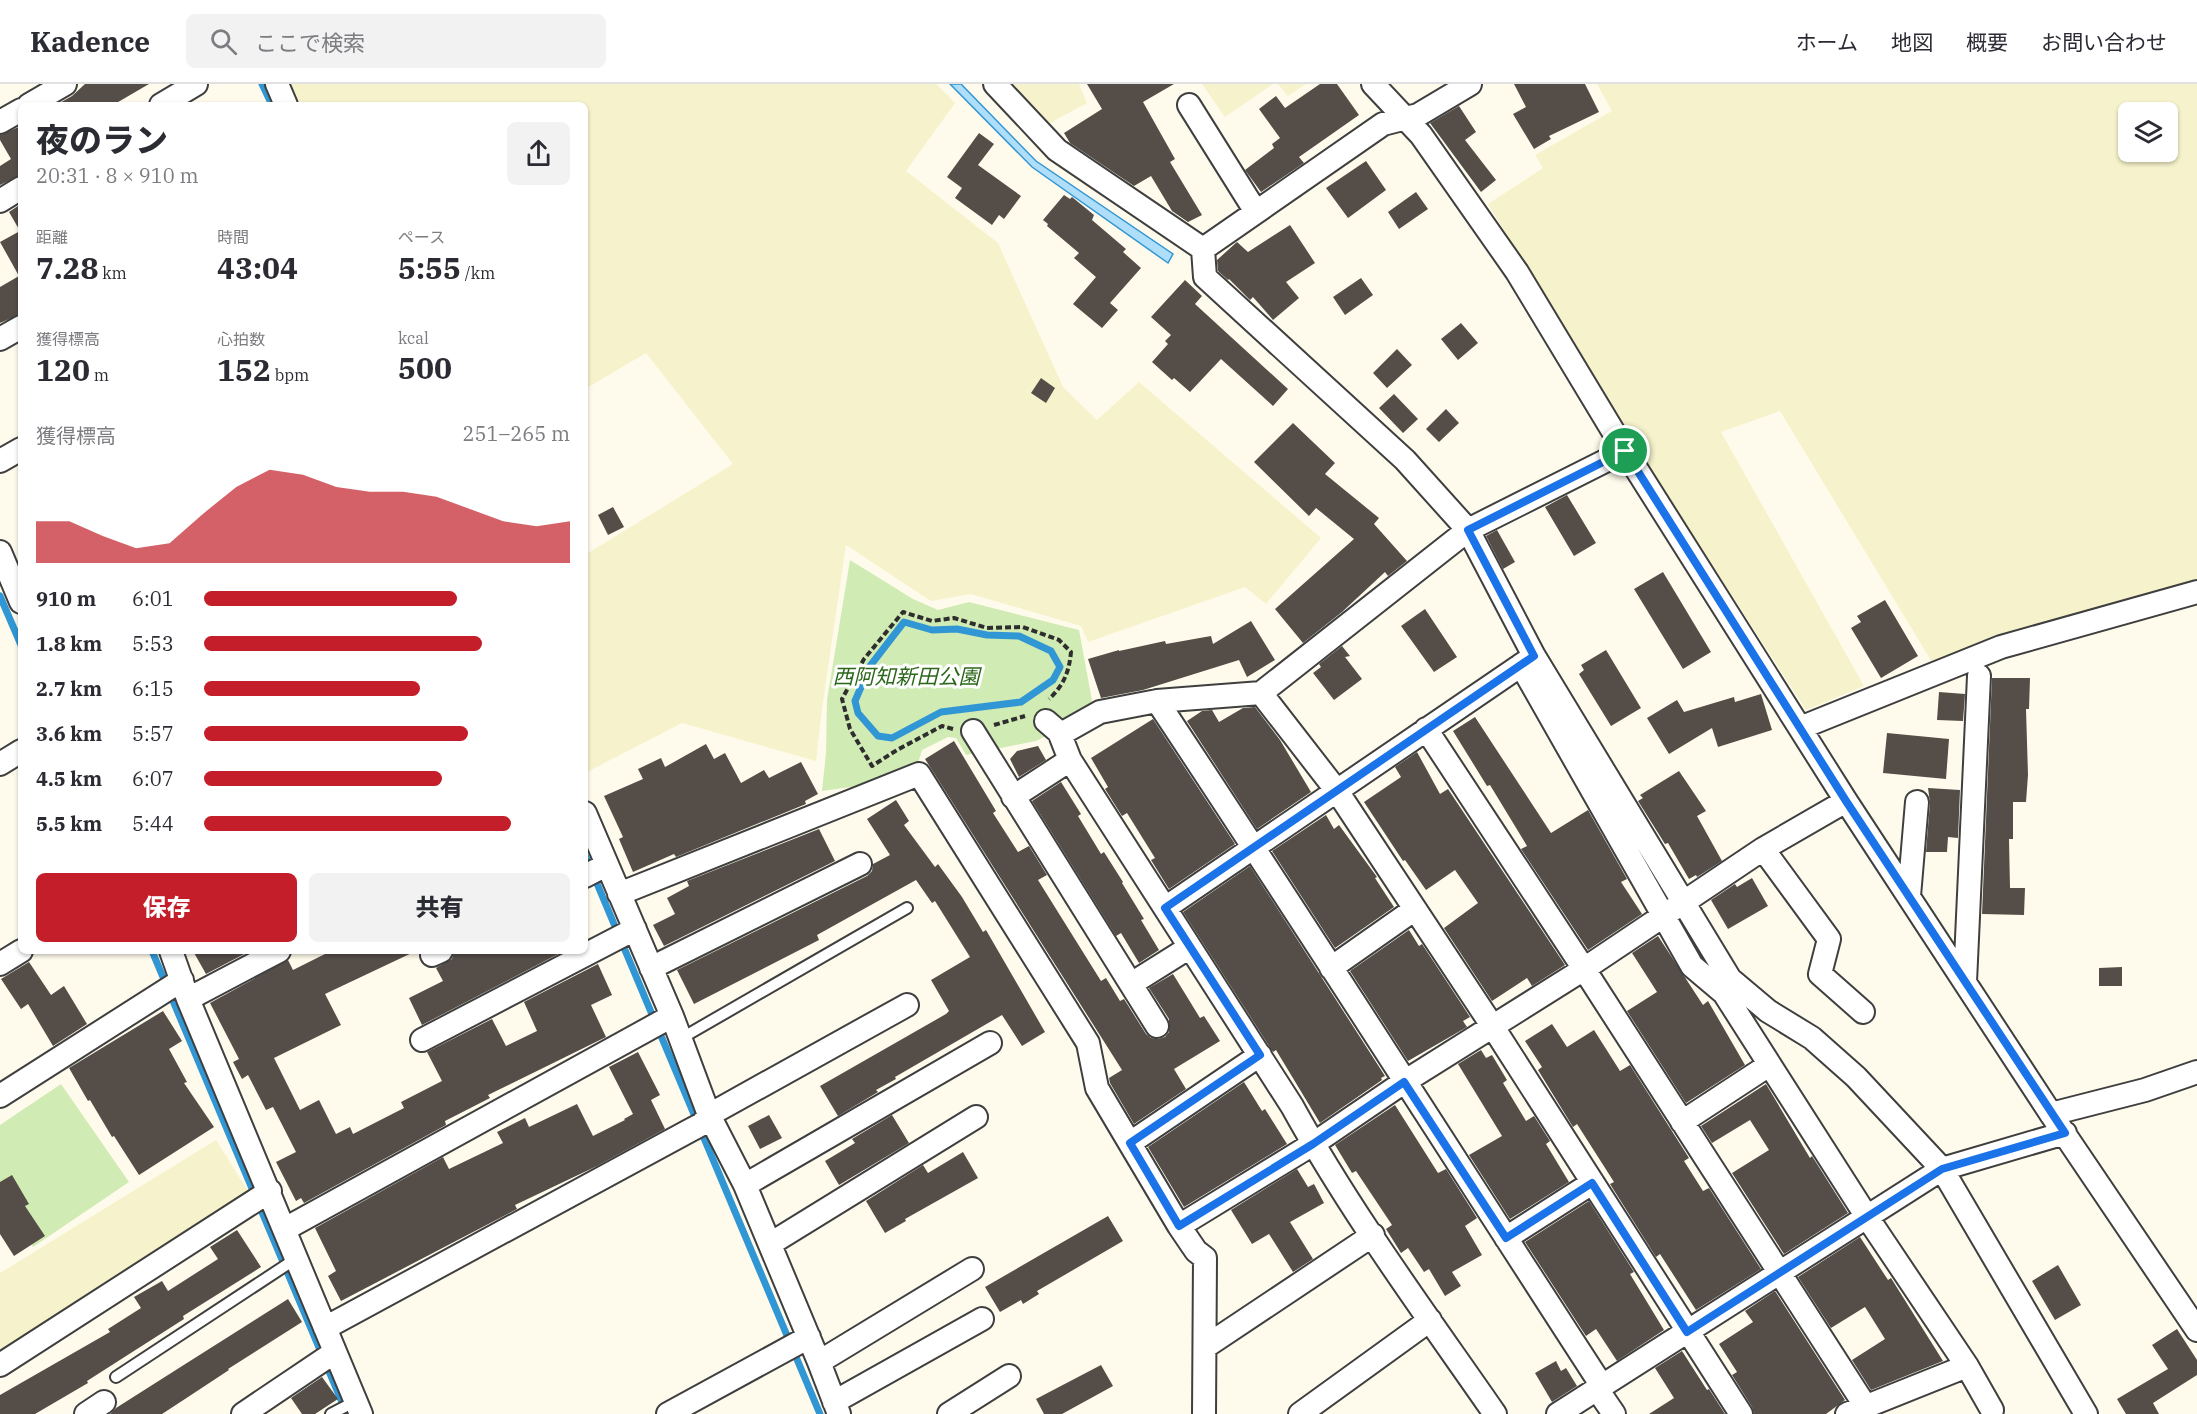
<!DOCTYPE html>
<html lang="ja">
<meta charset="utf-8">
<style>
:root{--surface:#fff;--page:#f2f2f3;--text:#2b2b33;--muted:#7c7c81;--line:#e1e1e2;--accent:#c31e29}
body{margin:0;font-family:"IBM Plex Serif","Noto Sans JP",serif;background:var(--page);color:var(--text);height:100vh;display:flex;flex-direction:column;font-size:22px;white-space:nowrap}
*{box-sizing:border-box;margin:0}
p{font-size:20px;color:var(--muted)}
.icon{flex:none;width:33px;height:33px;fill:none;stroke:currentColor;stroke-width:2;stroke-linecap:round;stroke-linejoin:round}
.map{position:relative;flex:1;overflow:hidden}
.side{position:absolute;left:18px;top:18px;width:570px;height:852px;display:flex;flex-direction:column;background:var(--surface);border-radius:9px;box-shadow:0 2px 4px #0004}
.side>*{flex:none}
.buttons{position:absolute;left:2118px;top:18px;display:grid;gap:12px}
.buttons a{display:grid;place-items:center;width:60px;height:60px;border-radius:9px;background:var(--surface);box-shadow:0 2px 4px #0004;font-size:30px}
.pin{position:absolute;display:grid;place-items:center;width:51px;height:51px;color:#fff;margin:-26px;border:3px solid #fff;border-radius:50%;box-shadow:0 2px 6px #0007}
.round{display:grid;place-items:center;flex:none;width:63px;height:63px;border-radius:9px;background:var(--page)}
.headline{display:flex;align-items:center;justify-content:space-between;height:102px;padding:0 18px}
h1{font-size:33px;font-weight:800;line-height:45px}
.metrics{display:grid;grid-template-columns:repeat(3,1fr);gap:9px;height:102px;padding:6px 18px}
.metrics div{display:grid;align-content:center}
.metrics b{font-size:30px;font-weight:800}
.metrics small{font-size:16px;font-weight:400}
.metrics p{font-size:16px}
.chart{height:168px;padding:12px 18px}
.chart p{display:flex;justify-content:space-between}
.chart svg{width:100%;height:108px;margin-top:6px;fill:var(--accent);opacity:.7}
.action{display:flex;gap:12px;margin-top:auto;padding:12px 18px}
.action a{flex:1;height:69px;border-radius:9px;background:var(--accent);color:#fff;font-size:24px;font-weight:800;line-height:69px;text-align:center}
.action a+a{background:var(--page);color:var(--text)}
ul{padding:0 18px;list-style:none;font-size:20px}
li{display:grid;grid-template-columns:96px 72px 1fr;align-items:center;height:45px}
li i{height:15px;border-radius:8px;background:var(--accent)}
header{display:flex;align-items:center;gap:36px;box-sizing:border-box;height:84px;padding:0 30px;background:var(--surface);border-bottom:2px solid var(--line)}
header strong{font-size:28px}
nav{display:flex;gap:33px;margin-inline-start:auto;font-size:21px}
.search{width:420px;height:54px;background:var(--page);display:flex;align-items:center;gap:15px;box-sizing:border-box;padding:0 21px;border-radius:9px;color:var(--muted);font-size:22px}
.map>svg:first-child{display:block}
.farmland{fill:#f6f2cb;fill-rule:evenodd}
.green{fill:#d1ebb4}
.water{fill:#aedef9;stroke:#3196d4;stroke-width:1.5}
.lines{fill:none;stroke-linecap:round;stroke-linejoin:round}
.stream{stroke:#3196d4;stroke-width:7}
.building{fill:#554d48}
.lane-casing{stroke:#3f3f3f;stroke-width:14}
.street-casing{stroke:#3f3f3f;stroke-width:26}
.path{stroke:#2e2e2e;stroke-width:4;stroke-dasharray:6 3;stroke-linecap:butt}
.lane{stroke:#fff;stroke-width:10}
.street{stroke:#fff;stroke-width:22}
.route-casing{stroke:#fff;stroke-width:12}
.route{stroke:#1a73e8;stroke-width:8}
.labels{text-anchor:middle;stroke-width:6;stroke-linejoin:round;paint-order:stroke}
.park-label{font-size:21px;font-style:italic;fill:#2b671a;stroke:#fff}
</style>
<header>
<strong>Kadence</strong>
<div class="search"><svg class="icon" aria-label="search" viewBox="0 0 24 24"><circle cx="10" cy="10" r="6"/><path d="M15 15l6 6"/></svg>ここで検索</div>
<nav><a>ホーム</a><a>地図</a><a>概要</a><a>お問い合わせ</a></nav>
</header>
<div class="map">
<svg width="2197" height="1330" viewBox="0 0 2197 1330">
<rect width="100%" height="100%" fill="#fffbec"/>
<path class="farmland" d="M287 0H936L955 19 906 87 998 159 1063 303 1097 336 1139 298 1321 454 1266 520 1245 503 1088 558 1081 542 971 510 931 517 846 461 823 618 816 677 682 639 587 688 585 683V471L733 380 646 269 585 305V21H296Z
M1013 0H1079L1087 19 1050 39Z
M1202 0H1273L1225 33Z
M1278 0H1306L1288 12Z
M1597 0H2197V497L1994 558 1932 578 1780 327 1721 348 1864 602 1806 626 1636 363 1488 120 1543 84 1535 71 1612 27ZM2128 28H2168V68H2128Z
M216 1056 253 1115 0 1271V1189Z"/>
<path class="green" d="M850 476 913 515 938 526 969 518 1079 546 1093 622 1067 642 1036 657 966 671 956 654 948 653 922 666 916 686 865 701 822 707 826 669 827 616Z
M61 1000 129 1098 33 1163 0 1115V1041Z"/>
<path class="water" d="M950 0H961L1036 77 1173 170 1168 179 1032 83Z"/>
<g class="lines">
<path class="stream" d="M262 0 272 21
M0 512 21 561
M904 538 932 546 957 545 987 551 1019 552 1051 567 1060 583 1053 596 1021 618 941 628 892 654 878 652 858 629 855 617 870 582Z
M585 771 820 1330
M152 867 347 1330"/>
</g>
<path class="building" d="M85 0H149L113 21H56L72 12Z
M1087 0H1174L1143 18 1175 75 1170 78 1202 131 1188 138 1172 127 1151 92 1134 102 1070 59 1064 49 1102 25Z
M1320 0H1337L1359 31 1299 73 1304 79 1261 108 1245 86 1274 64 1272 60 1280 54 1259 25 1276 12 1285 24Z
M1514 0H1585L1599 28 1549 52 1551 55 1534 65 1513 30 1526 23Z
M1459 22 1476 48 1465 56 1496 96 1481 108 1430 39Z
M21 42V91L0 101V82L11 75 0 56V51Z
M979 49 994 60 978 81 1021 112 1004 135 999 131 992 141 955 114 962 104 947 93Z
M1366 77 1386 106 1348 134 1326 104Z
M1416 108 1428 125 1399 145 1388 128Z
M1064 111 1070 115 1072 113 1094 131 1092 136 1126 165 1123 168 1141 184 1110 219 1118 226 1102 244 1073 220 1096 193 1074 174 1079 169 1047 142 1048 140 1043 136Z
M21 120V230L0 239V203L19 192 0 158 20 147 9 128Z
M1290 141 1315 179 1286 198 1299 214 1273 236 1253 213 1250 216 1229 195 1228 196 1218 187 1217 176 1237 158 1248 168Z
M1361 194 1373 211 1345 231 1333 213Z
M1185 196 1202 212 1195 220 1288 305 1273 322 1221 275 1190 308 1174 294 1172 296 1152 278 1168 260 1165 257 1171 251 1151 233Z
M1461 239 1478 259 1458 276 1441 255Z
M1397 265 1412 281 1387 304 1373 289Z
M1041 294 1055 304 1046 319 1031 309Z
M1394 310 1418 335 1403 349 1379 324Z
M1446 325 1459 339 1439 358 1426 345Z
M1293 339 1335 379 1325 390 1379 434 1374 440 1407 477 1388 492 1385 488 1342 528 1303 559 1275 525 1354 455 1316 424 1309 432 1254 378Z
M1567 411 1596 459 1574 472 1545 423Z
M613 423 624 443 608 451 598 431Z
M1497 446 1515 478 1503 485 1486 452Z
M1663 488 1711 568 1683 585 1634 505Z
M1885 516 1918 572 1881 594 1851 544 1861 538 1857 532Z
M1425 525 1457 573 1434 588 1401 542Z
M1251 537 1275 576 1247 593 1239 576 1143 606 1101 614 1088 575 1119 566V567L1165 557 1166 560 1211 552 1213 560Z
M1342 562 1350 572 1345 573 1362 595 1334 616 1313 589 1321 583 1319 580Z
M1606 566 1641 624 1611 642 1579 590 1584 586 1581 581Z
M1992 594H2030L2029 625H2026L2028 691 2026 718H2013V755H2009L2010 804H2025L2024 831 1982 830Z
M1939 608 1965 610 1963 637 1937 636Z
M1761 610 1772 646 1718 663 1712 644 1669 670 1647 634 1677 616 1684 628 1734 613 1735 618Z
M1255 623 1280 656 1311 708 1257 745 1187 637 1202 627 1212 626 1219 638 1243 624Z
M1475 633 1551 749 1588 726 1627 795 1621 798 1642 830 1588 866 1521 765 1527 762 1490 701 1487 702 1453 647Z
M1153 635 1235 760 1169 805 1151 776 1155 774 1127 729 1122 732 1105 705 1108 703 1091 674Z
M1887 649 1949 655 1946 695 1883 689Z
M954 657 996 727 993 729 1018 768 1029 762 1047 791 1038 796 1101 897 1106 894 1120 917 1124 915 1146 950 1151 954 1158 955 1165 953 1169 948V935L1149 904 1173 890 1200 934 1204 932 1220 957 1174 985 1186 1005 1134 1040 1110 999 1109 994 1122 986 925 675Z
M706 660 714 675 725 669 741 699 764 686 769 694 801 678 818 710 805 717 806 720 676 773 674 770 633 788 619 755 623 753 604 712 643 695 638 685 661 674 665 683Z
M1038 662 1046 676 1019 693 1010 675 1017 667Z
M1417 668 1440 710 1448 705 1565 881 1532 902 1527 894 1492 917 1444 844 1478 819 1455 786 1426 806 1405 776 1403 777 1364 718 1401 693 1395 683Z
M1679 687 1706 727 1697 732 1722 777 1697 793 1696 791 1689 795 1668 759 1665 760 1638 717 1643 714 1640 711Z
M1061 698 1081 730 1078 732 1101 770 1104 768 1123 798 1122 799 1144 835 1141 836 1159 866 1139 879 1121 849 1116 852 1032 717Z
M1928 704 1960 706 1958 754 1948 753 1947 768H1926L1930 719Z
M896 716 909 737 904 741 935 783 938 780 962 813 983 848 986 846 1045 948 1022 962 1002 931 895 993 896 995 876 1006 878 1008 838 1032 820 1002 946 930 949 927 931 896 970 873 935 817 932 819 916 796 817 851 819 856 694 920 677 886 867 792 872 787 873 780 890 771 867 735Z
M1326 731 1334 745 1339 741 1377 793 1375 794 1394 823 1335 864 1272 767Z
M819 745 835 777 664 862 653 841 675 830 667 814 689 802 687 797Z
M1250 782 1385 992 1381 994 1382 996 1320 1039 1276 966 1273 968 1183 828Z
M1752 794 1768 822 1728 845 1711 816 1735 800 1737 803Z
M1409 846 1419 862 1422 860 1470 933 1463 937 1467 943 1408 977 1350 887Z
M1658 852 1703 921 1708 917 1745 981 1686 1019 1627 927 1657 908 1632 869Z
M193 867H250L206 890Z
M331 867H416L325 910 341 941 274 974 300 1026 319 1016 336 1050 350 1043 353 1050 404 1024 401 1018 442 997 427 968 492 935 506 962 537 947 524 918 598 880 612 911 591 921 606 953 488 1011 490 1014 445 1037 446 1041 304 1119 301 1114 296 1117 276 1078 296 1068 273 1023 266 1026 248 991 242 995 233 978 239 975 210 919 288 876 293 886Z
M454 867H564L422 941 409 914 443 897 436 884 452 875Z
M29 878 51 911 64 902 87 940 53 962 28 920 21 925 1 895Z
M2122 883V902H2099V884Z
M163 927 182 957 169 965 187 998 184 999 214 1043 139 1091 114 1052 112 1053 90 1016 88 1017 69 984Z
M1552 940 1567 963 1594 946 1620 987 1630 981 1689 1074 1684 1077 1703 1107 1709 1104 1761 1185 1696 1226 1660 1170 1656 1173 1610 1100 1614 1098 1577 1040 1573 1043 1538 986 1542 983 1525 957Z
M1481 966 1486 974 1492 971 1507 996 1503 999 1526 1037 1534 1032 1550 1057 1546 1060 1569 1098 1510 1135 1469 1071 1502 1052 1458 980Z
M638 968 660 1011 651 1016 665 1045 597 1082 515 1121 517 1125 341 1217 328 1192 336 1187 315 1144 443 1073 449 1085 503 1059 497 1048 525 1034 529 1043 577 1020 593 1052 625 1036 624 1035 633 1030 609 983Z
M1244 998 1262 1027 1265 1025 1287 1060 1184 1123 1148 1063Z
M1766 1000 1810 1074 1812 1072 1848 1129 1784 1170 1732 1089 1769 1066 1750 1036 1712 1059 1701 1042Z
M1395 1021 1438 1089 1446 1085 1477 1134 1465 1142 1482 1171 1452 1188 1461 1202 1445 1212 1429 1185 1424 1188 1408 1164 1401 1169 1386 1145 1392 1141 1356 1087 1352 1089 1335 1061Z
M769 1031 782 1054 760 1065 748 1042Z
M892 1031 909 1059 839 1101 825 1077 855 1059 852 1055Z
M963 1068 978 1094 905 1135 906 1137 885 1149 866 1117 923 1081 928 1089Z
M1297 1085 1308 1103 1314 1100 1324 1119 1290 1138 1313 1175 1293 1188 1269 1150 1252 1160 1231 1126Z
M12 1091 29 1120 25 1122 45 1152 14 1172 0 1150V1098Z
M1589 1117 1634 1188 1630 1190 1664 1246 1617 1277 1596 1245 1586 1252 1525 1158Z
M1108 1132 1123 1157 1037 1207 1039 1210 1023 1220 1021 1216 1000 1228 985 1203Z
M237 1146 261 1183 183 1232 184 1235 87 1297 88 1299 35 1330H0V1311L110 1248 108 1245 141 1224 134 1213 162 1197 168 1207 218 1175 210 1163Z
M1860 1153 1888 1196 1891 1194 1943 1277 1871 1306 1852 1276 1885 1255 1865 1223 1831 1244 1798 1193Z
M2058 1181 2081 1221 2055 1236 2032 1197Z
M1775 1207 1845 1316 1826 1330H1754L1752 1323 1732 1291 1737 1288 1719 1260 1753 1238 1745 1227Z
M288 1215 302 1238 228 1285 229 1286 185 1315 162 1330H110L116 1324 179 1284Z
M2177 1245 2197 1276V1291L2153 1319 2159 1330H2126L2117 1315 2168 1285 2152 1261Z
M1682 1267 1707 1306 1709 1305 1725 1330H1649L1674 1314 1655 1284Z
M1556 1277 1561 1287 1566 1284 1577 1302 1552 1318 1535 1289Z
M1101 1281 1113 1302 1062 1330H1044L1036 1315Z
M322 1293 338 1315 315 1330H302L291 1314Z"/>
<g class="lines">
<g class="lane-casing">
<path id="lane" d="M680 955 907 824
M116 1293 297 1174
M331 1330 356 1317"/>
</g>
<g class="street-casing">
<path id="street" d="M277 0 286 21
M995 0 1057 66 1203 165 1205 193 1405 376 1468 446 1534 572 1730 895 1768 927 1812 954 1856 993 1942 1085 2086 1330
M1373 0 1421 51 1517 188 1625 367 1846 717 2051 1030 2197 1246
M29 21 65 0
M161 21 196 0
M1189 21 1256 128
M0 38 21 26
M0 117 21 104
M1203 165 1383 40 1418 31 1470 0
M0 255 21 243
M0 377 21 365
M0 468 21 518
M1521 581 1692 882 1724 909 1867 1133 1967 1282 1992 1326
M1261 609 1337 707 1493 943 1741 1330
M1157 617C1308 844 1454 1074 1602 1302
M1046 637 1061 650 1100 628 1157 617 1261 609 1468 446 1625 367
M1800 644 2001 563 2197 508
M1426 645 1584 885 1866 1323
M973 647 1157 942
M1059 648 1070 676 1292 1022C1351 1129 1425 1229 1495 1330
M0 680 21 667
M1013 713 1070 676
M585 729 672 932 709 1031 745 1101 819 1278 839 1330
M1763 765 1829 855 1820 890 1863 928
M585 792 606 781
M619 810 919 690 1088 959 1097 1004 1179 1142 1196 1167 1205 1174 1204 1330
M1909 812 1917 718
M1165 824 1533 573
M171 867 188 915 361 1330
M432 871 441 867
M0 880 21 867
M651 884 860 780
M1331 884 1415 825
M1965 898 1979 592
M1131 900 1190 863
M188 915 279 867
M422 956 635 845
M0 1012 182 896
M2051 1030 2145 1006 2197 988
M1682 1038 1769 981
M1130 1059 1260 971
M745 1101 990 959
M1179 1142 1313 1060 1404 998 1584 885 1763 765 1846 717
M285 1145 672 932
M1506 1154 1592 1099
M770 1160 976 1033
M325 1244 687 1048 702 1040 709 1031 907 921
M1205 1263 1373 1151
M819 1278 972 1185
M0 1281 270 1107
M1597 1305 1614 1330
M834 1318 982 1235
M86 1330 104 1318
M243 1330 335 1268
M668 1330 809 1253
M949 1330 1009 1292
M1300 1330 1430 1236
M1558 1330 1942 1085 2065 1049
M1847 1330 1967 1282"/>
</g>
<path class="path" d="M994 641 1025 632
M953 645 942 642 897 666 872 682 850 645 842 615 864 575 903 528 932 537 954 534 987 544 1023 543 1059 556 1071 568C1069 588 1064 601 1049 615"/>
<use href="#lane" class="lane"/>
<use href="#street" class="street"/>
</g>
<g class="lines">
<g class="route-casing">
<path id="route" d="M1625 367 1846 717 2065 1049 1942 1085 1687 1248 1592 1099 1506 1154 1404 998 1313 1060 1179 1142 1130 1059 1260 971 1165 824 1534 572 1468 446Z"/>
</g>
<use href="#route" class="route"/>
</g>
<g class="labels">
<g class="park-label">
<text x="906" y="600">西阿知新田公園</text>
</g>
</g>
</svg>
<div class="buttons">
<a><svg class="icon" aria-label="layers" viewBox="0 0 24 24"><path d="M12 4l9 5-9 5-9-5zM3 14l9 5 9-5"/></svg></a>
</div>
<div class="pin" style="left:1625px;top:367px;background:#1e9e55"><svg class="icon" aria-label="arrive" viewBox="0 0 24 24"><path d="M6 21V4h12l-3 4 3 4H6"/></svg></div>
<section class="side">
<div class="headline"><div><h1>夜のラン</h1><p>20:31 · 8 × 910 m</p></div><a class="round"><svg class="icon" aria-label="share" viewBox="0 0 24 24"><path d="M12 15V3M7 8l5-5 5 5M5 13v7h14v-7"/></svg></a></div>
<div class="metrics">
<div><p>距離</p><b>7.28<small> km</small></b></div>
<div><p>時間</p><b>43:04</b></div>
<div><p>ペース</p><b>5:55<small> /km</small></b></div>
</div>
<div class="metrics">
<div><p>獲得標高</p><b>120<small> m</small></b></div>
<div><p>心拍数</p><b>152<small> bpm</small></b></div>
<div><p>kcal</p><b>500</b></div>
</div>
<div class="chart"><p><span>獲得標高</span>251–265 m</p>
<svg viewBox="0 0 160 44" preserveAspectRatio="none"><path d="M0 44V27L10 27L20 33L30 38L40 36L50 24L60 13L70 6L80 8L90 13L100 15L110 15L120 17L130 22L140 27L150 29L160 27V44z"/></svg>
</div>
<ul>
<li><b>910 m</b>6:01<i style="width:69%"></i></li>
<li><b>1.8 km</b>5:53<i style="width:76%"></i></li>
<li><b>2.7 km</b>6:15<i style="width:59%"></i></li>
<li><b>3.6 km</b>5:57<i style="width:72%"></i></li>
<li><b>4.5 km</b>6:07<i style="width:65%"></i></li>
<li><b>5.5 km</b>5:44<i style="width:84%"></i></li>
</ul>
<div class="action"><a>保存</a><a>共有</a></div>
</section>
</div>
